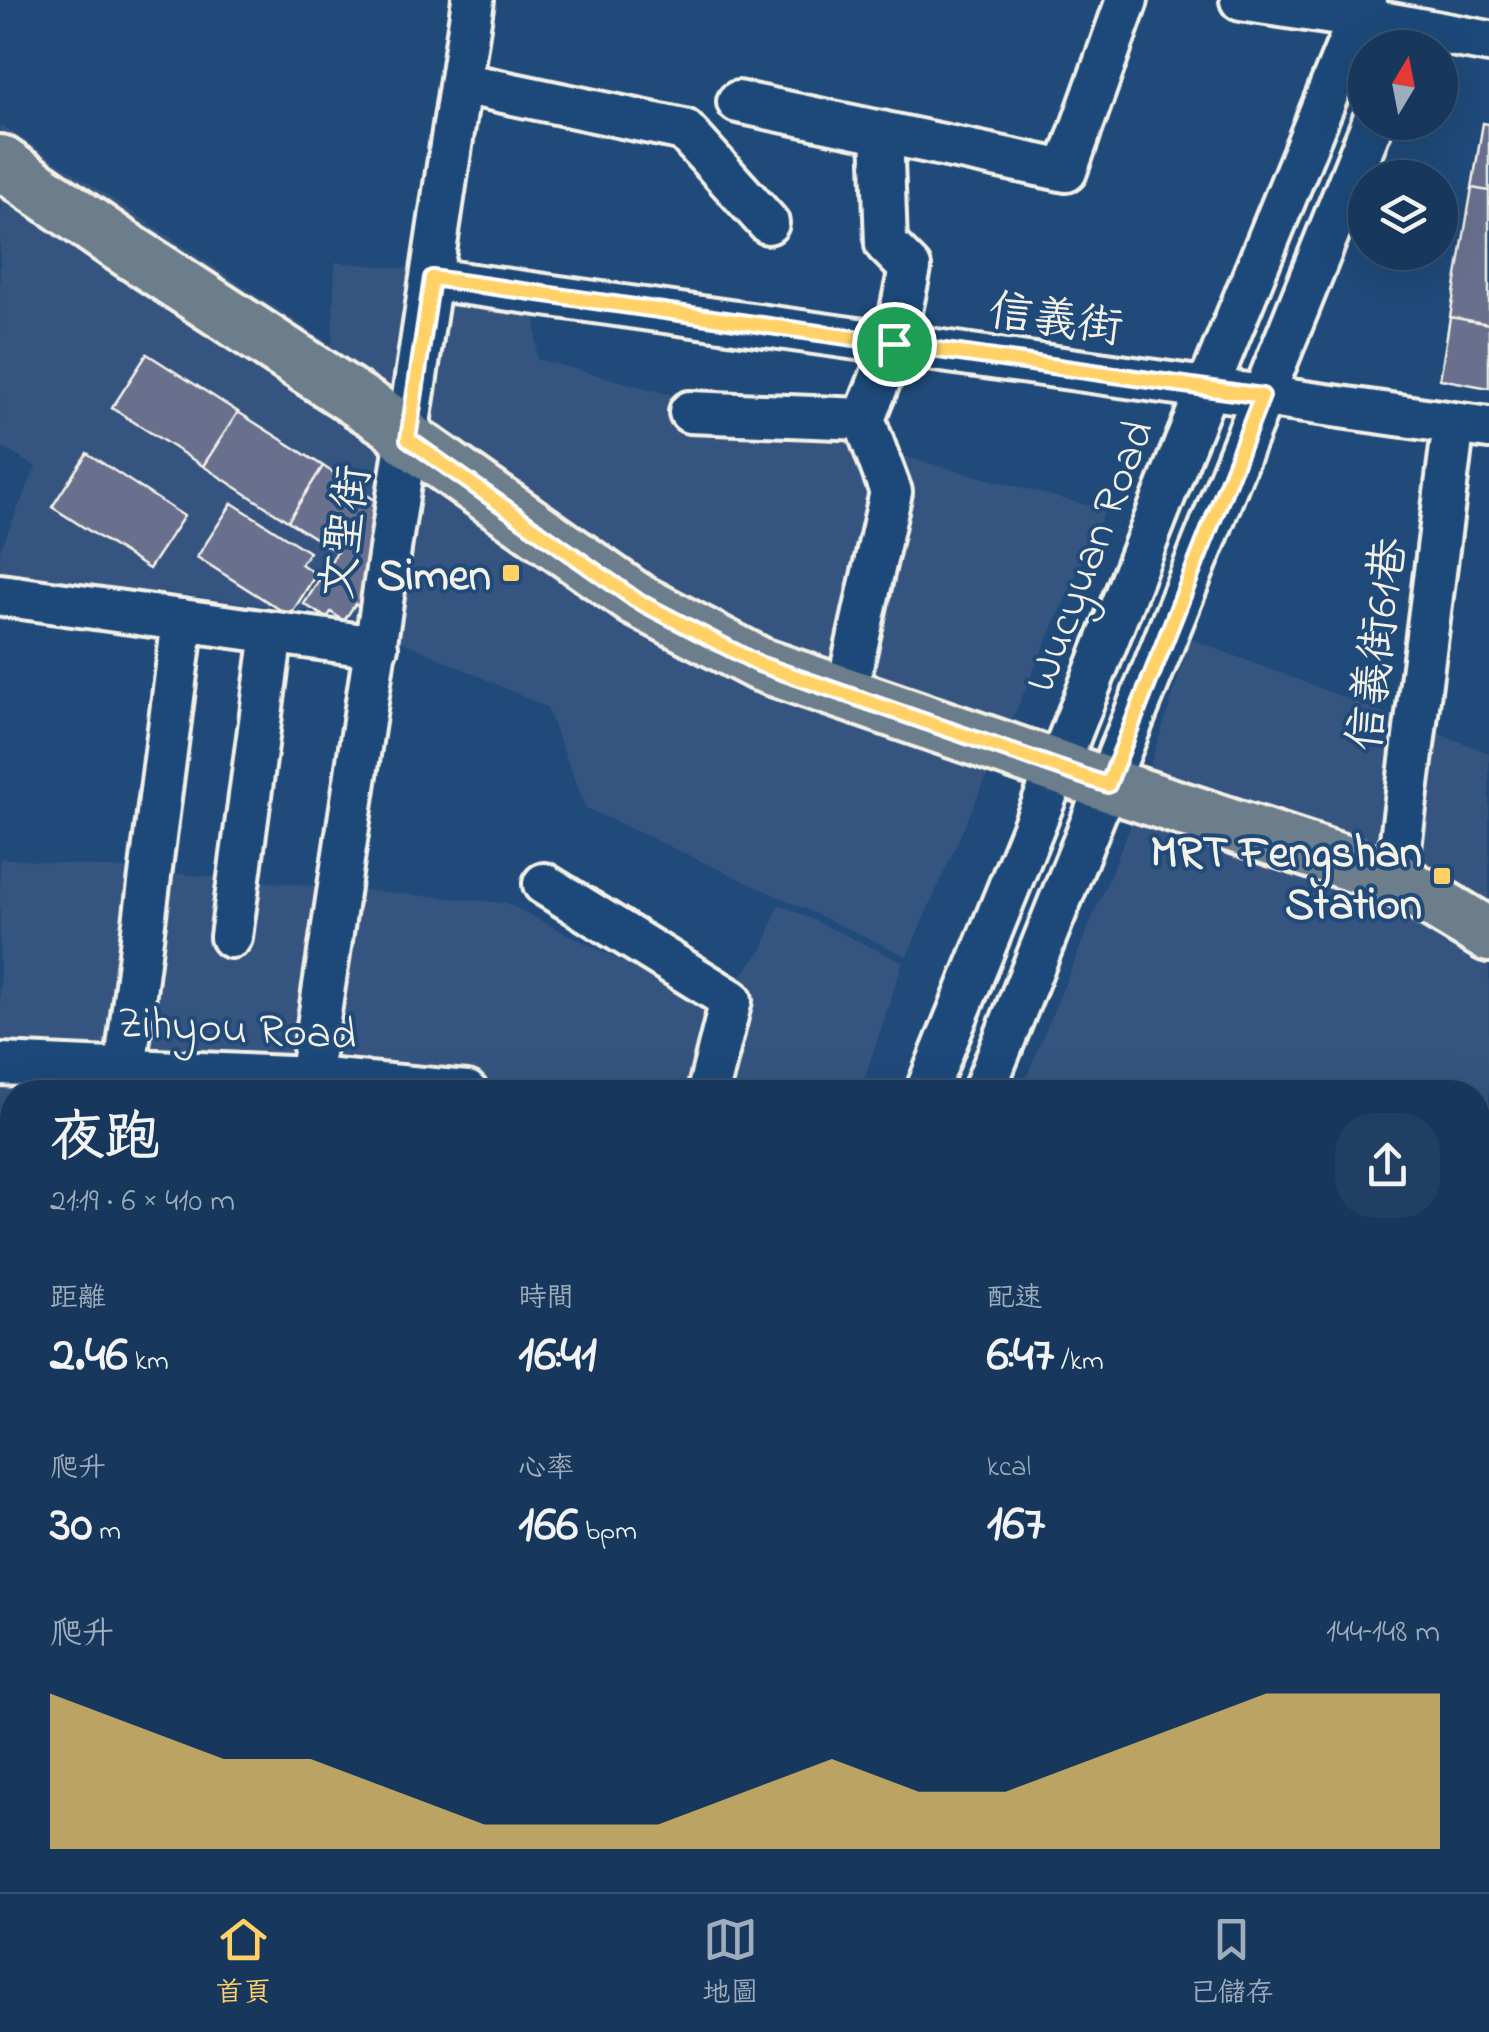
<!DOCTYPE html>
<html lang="zh-TW">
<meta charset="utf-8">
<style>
:root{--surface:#17385c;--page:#203f62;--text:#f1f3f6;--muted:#9eacbb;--line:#365272;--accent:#ffd166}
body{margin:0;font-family:"Indie Flower","LXGW WenKai TC",sans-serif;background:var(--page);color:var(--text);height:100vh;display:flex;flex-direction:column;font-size:38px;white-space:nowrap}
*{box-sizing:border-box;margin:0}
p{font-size:32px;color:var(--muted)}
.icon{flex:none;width:55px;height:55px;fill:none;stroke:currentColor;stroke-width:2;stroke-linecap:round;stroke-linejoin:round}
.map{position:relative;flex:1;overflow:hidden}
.side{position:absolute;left:0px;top:1080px;width:1490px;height:812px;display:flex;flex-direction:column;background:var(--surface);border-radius:40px 40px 0 0;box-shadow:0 10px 40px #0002,0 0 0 2px var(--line)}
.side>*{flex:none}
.needle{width:65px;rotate:10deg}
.fabs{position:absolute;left:1348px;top:30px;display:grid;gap:20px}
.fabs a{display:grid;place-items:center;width:110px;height:110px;border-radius:50%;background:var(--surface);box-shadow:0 10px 40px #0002,0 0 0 2px var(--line);font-size:50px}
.pin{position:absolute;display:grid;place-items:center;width:85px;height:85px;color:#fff;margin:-42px;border:5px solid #fff;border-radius:50%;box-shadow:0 2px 10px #0007}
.round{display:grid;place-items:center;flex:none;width:105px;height:105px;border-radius:40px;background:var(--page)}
.headline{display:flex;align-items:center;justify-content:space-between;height:170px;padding:0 50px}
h1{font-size:55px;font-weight:700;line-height:75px}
.figures{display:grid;grid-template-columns:repeat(3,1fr);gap:15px;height:170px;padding:10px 50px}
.figures div{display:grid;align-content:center}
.figures b{font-size:50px;font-weight:700}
.figures small{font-size:28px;font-weight:400}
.figures p{font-size:28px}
.chart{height:280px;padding:20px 50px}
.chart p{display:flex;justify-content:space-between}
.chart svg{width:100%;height:180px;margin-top:10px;fill:var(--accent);opacity:.7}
.dock{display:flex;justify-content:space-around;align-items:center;height:140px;border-top:2px solid var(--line);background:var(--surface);font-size:28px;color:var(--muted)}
.dock a{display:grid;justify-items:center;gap:5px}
.dock .current{color:var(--accent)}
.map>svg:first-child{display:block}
.built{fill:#355580}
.building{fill:#69708e;stroke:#f4f1e8;stroke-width:2.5}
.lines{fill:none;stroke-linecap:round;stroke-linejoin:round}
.minor-casing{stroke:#f4f1e8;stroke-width:48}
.major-casing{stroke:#f4f1e8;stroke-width:60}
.minor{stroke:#1f4a7a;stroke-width:40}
.major{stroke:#6c7d8b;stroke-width:52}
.route-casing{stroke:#fff;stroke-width:20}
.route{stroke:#ffd166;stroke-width:12}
.poi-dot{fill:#ffd166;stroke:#1f4a7a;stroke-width:4}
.labels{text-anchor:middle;stroke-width:8;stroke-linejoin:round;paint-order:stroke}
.street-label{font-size:45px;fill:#f4f1e8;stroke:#1f4a7a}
.poi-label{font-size:45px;font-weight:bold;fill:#f4f1e8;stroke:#1f4a7a;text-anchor:end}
</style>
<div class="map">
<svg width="1489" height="1892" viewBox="0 0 1489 1892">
<rect width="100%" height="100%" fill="#1f4a7a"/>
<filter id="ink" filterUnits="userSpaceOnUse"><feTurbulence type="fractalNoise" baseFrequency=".01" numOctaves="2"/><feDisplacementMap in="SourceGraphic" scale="20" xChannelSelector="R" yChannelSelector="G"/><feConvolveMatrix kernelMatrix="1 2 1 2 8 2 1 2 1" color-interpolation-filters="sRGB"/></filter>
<g filter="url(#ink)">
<path class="built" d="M0 124 332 345 335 262 534 280 537 359 1105 510 907 956 586 808 546 707 347 616 0 572V550L36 467 0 446Z
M1191 639 1489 753V1256L1478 1255V1092H1020L1130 827Z
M0 858 506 903 714 1008 763 949 779 904 903 962 860 1092H12V1229L0 1228Z"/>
<path class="building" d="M1483 123 1489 124V191L1472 188Z
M1472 188 1489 191V324L1450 317Z
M1450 317 1489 324V388L1440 379Z
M147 354 238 412 203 466 112 408Z
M238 412 323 466 288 521 203 466Z
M87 453 184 516 149 569 52 507Z
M323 466 408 522 377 619 355 604 344 621 331 612 327 618 304 604 337 552 288 521Z
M232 503 309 552 301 564 316 574 290 616 197 557Z
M1478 1180 1489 1182V1261L1478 1259Z
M0 1688 12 1689V1838L0 1836Z
M1489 1783V1873L1478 1864V1797Z
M168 1880H195L233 1891 165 1892Z"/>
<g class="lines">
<g class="minor-casing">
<path id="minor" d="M1241 0 1359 18 1489 42
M461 83 684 130 768 223
M738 102 1066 171 1127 0
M431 279 1489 428
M690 412 864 419 894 344 910 268 886 244 882 132
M0 595 377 647
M846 694 891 492 864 419
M1396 879 1454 423
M544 884 731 1000 708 1092
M231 937 272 633
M0 1064 312 1078 467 1092
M125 1070 183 620
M308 1092 473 0
M926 1092 1058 766 1180 456 1366 0
M983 1092C1115 770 1242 446 1373 122
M1478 1209 1489 1210
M0 1406 12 1407
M0 1515 12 1517
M1478 1617 1489 1618
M0 1867 12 1869
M447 1880 515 1892
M89 1892 92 1880
M329 1892 332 1880
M608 1892 613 1880
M651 1892 656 1880
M1067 1892 1068 1880"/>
</g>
<g class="major-casing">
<path id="major" d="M0 162 117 243 394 424 408 439 637 600 759 664 1109 785 1396 879 1489 935"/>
</g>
<use href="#minor" class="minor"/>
<use href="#major" class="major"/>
</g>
</g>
<g class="lines" filter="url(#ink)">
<g class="route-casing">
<path id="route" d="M432 278 1262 396 1108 785 759 664 636 600 408 439Z"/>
</g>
<use href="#route" class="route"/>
</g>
<g class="poi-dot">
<rect x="501" y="563" width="20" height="20" rx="5"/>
<rect x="1432" y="866" width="20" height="20" rx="5"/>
</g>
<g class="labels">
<g class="street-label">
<text transform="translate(1056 317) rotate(8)" y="16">信義街</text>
<text transform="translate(343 532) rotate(-82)" y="16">文聖街</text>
<text transform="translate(1087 555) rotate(-69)" y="16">Wucyuan Road</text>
<text transform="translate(1375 644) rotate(-83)" y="16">信義街61巷</text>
<text transform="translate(237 1026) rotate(3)" y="16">Zihyou Road</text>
</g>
<g class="poi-label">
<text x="491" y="589">Simen</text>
<text x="1422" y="866">MRT Fengshan<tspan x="1422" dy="52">Station</tspan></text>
</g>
</g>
</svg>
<div class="fabs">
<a><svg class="needle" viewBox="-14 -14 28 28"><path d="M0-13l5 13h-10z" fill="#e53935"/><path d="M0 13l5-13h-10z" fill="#9eacbb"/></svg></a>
<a><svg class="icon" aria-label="layers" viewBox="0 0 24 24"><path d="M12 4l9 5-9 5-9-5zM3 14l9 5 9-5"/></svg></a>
</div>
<div class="pin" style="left:894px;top:344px;background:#1e9e55"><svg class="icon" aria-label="arrive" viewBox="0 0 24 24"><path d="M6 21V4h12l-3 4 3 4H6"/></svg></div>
<section class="side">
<div class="headline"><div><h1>夜跑</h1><p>21:19 · 6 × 410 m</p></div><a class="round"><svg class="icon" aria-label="share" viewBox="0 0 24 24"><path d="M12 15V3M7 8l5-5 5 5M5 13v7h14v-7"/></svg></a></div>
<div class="figures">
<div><p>距離</p><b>2.46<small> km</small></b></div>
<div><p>時間</p><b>16:41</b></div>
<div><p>配速</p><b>6:47<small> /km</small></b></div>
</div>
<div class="figures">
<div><p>爬升</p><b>30<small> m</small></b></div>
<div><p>心率</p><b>166<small> bpm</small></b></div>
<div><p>kcal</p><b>167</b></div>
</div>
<div class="chart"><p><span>爬升</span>144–148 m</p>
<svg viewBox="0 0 160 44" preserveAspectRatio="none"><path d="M0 44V6L10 14L20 22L30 22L40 30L50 38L60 38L70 38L80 30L90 22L100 30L110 30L120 22L130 14L140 6L150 6L160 6V44z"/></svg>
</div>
</section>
</div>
<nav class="dock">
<a class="current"><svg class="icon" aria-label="home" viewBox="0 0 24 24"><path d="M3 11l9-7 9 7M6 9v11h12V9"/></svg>首頁</a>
<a><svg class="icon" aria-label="map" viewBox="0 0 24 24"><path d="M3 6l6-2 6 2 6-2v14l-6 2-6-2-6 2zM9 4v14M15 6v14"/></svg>地圖</a>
<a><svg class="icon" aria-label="saved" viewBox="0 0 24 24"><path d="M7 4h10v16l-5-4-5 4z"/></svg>已儲存</a>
</nav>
